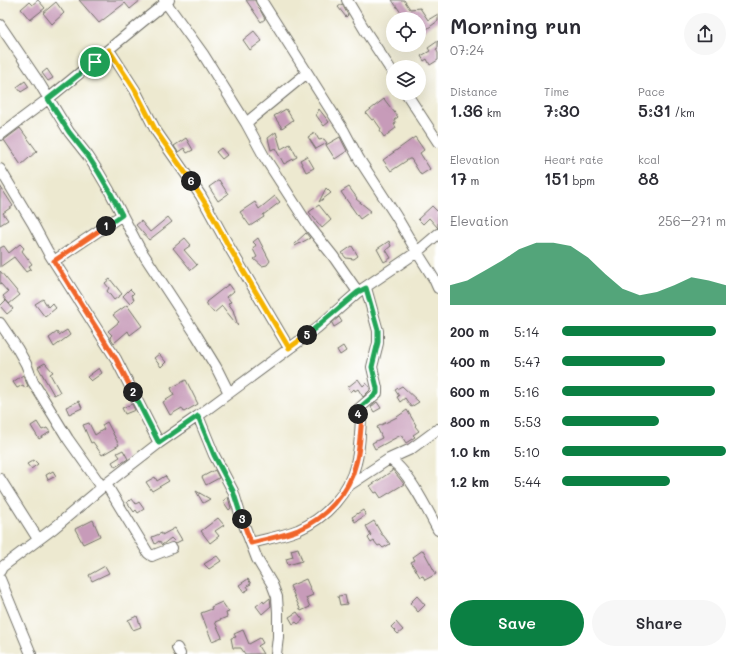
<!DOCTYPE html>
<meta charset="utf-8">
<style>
:root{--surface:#fff;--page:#f7f7f7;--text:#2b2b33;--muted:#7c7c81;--accent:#0b8043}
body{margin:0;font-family:Mali,sans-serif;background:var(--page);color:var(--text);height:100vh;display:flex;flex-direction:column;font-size:15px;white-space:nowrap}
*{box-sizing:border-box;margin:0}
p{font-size:13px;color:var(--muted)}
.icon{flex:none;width:22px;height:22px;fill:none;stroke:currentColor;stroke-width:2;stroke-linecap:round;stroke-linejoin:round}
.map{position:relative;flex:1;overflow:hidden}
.panel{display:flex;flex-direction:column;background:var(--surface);width:300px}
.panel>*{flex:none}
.buttons{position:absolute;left:386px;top:12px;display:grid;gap:8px}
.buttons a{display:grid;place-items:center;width:40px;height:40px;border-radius:50%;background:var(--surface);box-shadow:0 4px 16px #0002;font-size:20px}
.pin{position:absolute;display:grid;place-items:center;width:34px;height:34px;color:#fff;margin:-17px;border:2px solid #fff;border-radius:50%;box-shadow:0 1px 4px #0007}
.km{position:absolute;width:20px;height:20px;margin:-10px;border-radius:50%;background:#222;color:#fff;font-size:11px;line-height:20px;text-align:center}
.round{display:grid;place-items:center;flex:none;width:42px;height:42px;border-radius:21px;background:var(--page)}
.summary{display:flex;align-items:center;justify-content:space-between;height:68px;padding:0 12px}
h1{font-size:22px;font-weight:600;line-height:30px}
.figures{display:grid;grid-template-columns:repeat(3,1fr);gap:6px;height:68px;padding:4px 12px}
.figures div{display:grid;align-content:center}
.figures b{font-size:17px;font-weight:600}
.figures small{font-size:11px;font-weight:400}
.figures p{font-size:11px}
.chart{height:112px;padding:8px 12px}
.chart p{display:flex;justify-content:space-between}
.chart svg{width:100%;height:72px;margin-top:4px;fill:var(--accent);opacity:.7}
.primary-button{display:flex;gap:8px;margin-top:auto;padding:8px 12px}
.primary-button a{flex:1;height:46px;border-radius:24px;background:var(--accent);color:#fff;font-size:16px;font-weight:600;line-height:46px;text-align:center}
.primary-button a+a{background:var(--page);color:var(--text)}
ul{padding:0 12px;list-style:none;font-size:13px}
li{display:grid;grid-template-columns:64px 48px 1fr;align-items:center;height:30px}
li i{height:10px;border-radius:5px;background:var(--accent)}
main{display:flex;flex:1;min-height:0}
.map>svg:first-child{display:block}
.building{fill:#c79bb9}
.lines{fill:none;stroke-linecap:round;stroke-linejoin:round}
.minor-casing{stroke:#6f6e65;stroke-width:12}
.minor{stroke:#fff;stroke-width:10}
.split-1-casing{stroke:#fff;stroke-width:8}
.split-2-casing{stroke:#fff;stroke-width:8}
.split-3-casing{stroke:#fff;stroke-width:8}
.split-4-casing{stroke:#fff;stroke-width:8}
.split-5-casing{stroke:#fff;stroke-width:8}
.split-6-casing{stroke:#fff;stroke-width:8}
.split-7-casing{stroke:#fff;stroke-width:8}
.split-1{stroke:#22a559;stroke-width:5}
.split-2{stroke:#f0652b;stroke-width:5}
.split-3{stroke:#22a559;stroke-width:5}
.split-4{stroke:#f0652b;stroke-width:5}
.split-5{stroke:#22a559;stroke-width:5}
.split-6{stroke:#f5b400;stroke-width:5}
.split-7{stroke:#f5b400;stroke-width:5}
</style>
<main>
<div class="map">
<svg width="438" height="654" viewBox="0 0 438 654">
<rect width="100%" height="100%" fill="#fff"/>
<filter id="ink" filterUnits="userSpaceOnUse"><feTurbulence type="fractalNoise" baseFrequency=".025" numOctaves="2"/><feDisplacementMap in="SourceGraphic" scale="8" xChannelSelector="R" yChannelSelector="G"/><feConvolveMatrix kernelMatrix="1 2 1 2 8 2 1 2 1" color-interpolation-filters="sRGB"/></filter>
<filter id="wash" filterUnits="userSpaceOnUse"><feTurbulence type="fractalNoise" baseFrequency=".012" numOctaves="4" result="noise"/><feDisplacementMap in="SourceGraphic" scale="16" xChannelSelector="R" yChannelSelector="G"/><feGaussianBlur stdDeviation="0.9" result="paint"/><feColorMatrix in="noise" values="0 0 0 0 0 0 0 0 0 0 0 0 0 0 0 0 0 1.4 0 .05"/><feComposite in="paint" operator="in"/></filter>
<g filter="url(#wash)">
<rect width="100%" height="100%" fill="#ede9d0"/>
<g id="blocks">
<path class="building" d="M38 0 45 8 30 20 21 9 29 2 32 5Z
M79 0H141L130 9 125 3 99 23Z
M246 0H255L265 19 261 22Z
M392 0H404L410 9 420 8 428 20 438 14V21L424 31 419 23V19H410L408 15 404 17Z
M56 2 64 13 52 24 43 13Z
M342 4 348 15 346 17 338 7Z
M254 31 262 41 250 50 243 40Z
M438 41V48L436 49 438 53V60L430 65 427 59 424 61 421 56 430 51 428 48Z
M47 69 53 78 48 81 42 73Z
M25 81 29 87 21 92 17 87Z
M384 99 398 117 394 120 396 123 394 124 396 128 384 137 380 131 381 129 374 119 372 120 366 113Z
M286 109 293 120 282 128 274 116Z
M319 109 329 122 324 126 316 115Z
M20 128 37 151 21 165 4 140Z
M276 132 281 149 290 144 297 157 284 164 275 148 271 150 268 138Z
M315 133 319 140 324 139 327 143 316 149 308 137Z
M340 137 347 151 335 159 326 145Z
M415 137 424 150 420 153 430 169 421 175 411 159H409L391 171 383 160Z
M186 138 193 150 187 153 184 148 178 152 174 146Z
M221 148 227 155 222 159 216 152Z
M307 156 314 168 306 172 300 160Z
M219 180 228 194 218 201 209 187Z
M0 186 13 206 3 213 8 220 0 225Z
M349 187 357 198 356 199 371 211 360 219 341 192Z
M326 188 331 193 319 202Z
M275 196 280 202 263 215 264 217 250 226 240 212 255 202 259 209Z
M319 205 331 220 322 228 309 212Z
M432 206 438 212V228L429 218 423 224 418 219Z
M168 217 172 222 149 240 136 225 141 221 150 232Z
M306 233 310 238 295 246 294 244Z
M185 238 191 245 184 250 197 265 191 270 173 248Z
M258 238 270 261 267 265 262 266 254 259 257 257 253 249 256 245 253 242Z
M389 241 391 246 386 250 391 258 384 262 377 249Z
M20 244 24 248 22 251 32 264 29 266 31 269 26 272 14 257 0 267V248L4 246 9 253Z
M352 246 358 256 354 259 346 258 342 253Z
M0 271 20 295 9 304 3 296 8 292 0 283Z
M110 279 122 294 114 300 107 291 109 288 105 283Z
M229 284 234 291 227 297 231 302 228 303 233 310 238 326 222 306 214 313 208 306 206 302Z
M130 289 134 293 132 295 134 300 130 304 123 296Z
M43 299 48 307 52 303 56 308 45 317 35 304Z
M6 300 13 309 7 314 0 306Z
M127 305 142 326 130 335 128 331 114 343 110 337 112 335 108 331 119 322 113 315Z
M339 317 342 322 334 327 332 323Z
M67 330 70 335 54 347 49 338 57 332 59 335Z
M343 346 346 351 340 355 337 350Z
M159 354 166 362 161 367 154 358Z
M45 363 53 372 50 374 60 392 54 395 38 367Z
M99 368 102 373 91 381 87 377Z
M23 375 28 386 25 388 23 385 17 388 13 382Z
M358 379 363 386 366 383 370 388V390L363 397 358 389 355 391 354 389 351 392 348 387Z
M186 380 198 404 184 412 182 408 170 415 163 402 174 395 171 388Z
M402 386 419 402 411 407 405 398 400 402 397 397 399 396 395 390Z
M79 401 82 408 69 414 66 407Z
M377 402 381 408 374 412 371 407Z
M132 404 135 410 125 414 122 408Z
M407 410 416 425 415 426 419 431 413 435 415 437 406 443 401 435 375 449 372 443 382 438 377 427 397 417Z
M37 422 42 430 47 428 50 432 39 439 31 426Z
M107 422 119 445 102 455 93 442 91 443 83 425 89 423 95 435 104 429 102 425Z
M123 450 128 459 115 467 112 462 120 457 117 453Z
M34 460 38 464 31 469 27 464Z
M392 469 404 484 381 498 377 492 375 493 370 486 392 471Z
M215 470 219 478 206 485 202 477Z
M53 471 56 476 48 480 46 475Z
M165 476 169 481 152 491 146 482 155 477 157 481Z
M196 491 210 499 203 503Z
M228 497 231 508 229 510 223 501Z
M132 499 136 504 139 502 144 509 138 513 136 510 134 512 127 502Z
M363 510 366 515 355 522 352 517Z
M218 518 224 525 215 531 219 536 210 543 201 531Z
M93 520 100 536 83 544 75 529Z
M374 521 382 535H383L390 544 383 548 380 545 378 546 374 541 371 543 368 538 371 535 366 526Z
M175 528 182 540 176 543 171 538 162 545 159 541 155 544 152 537 162 533V535Z
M298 548 302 561 288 565 286 559 293 557 291 550Z
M423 550 436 574 425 580 423 576 420 577 411 562 415 560 413 557Z
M217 556 221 561 209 569 204 564Z
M105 566 109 573 92 581 89 575Z
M248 579 251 584 247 586 249 589 244 592 239 585Z
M306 579 313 595 306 598 310 607 301 611 290 586Z
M345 595 347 604 340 605 338 596Z
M417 596 425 605 418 612 410 603Z
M270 598 271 606 262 614 256 606 263 601 264 603Z
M222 602 229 612 226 613 227 617 215 622 222 637 212 641 201 613 212 609 211 607Z
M297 612 303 620 298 624 296 622 293 624 289 617Z
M137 616 141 627 133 630 128 620Z
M396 622 403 630 398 634 391 627Z
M243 630 249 644 260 638 263 643 258 646 263 654H245L241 648H233L231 638 236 637 234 634Z"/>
</g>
</g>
<g filter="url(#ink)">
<use href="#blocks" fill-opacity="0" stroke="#6f6e65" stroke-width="1"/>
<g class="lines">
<g class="minor-casing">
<path id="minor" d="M164 0 203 54 246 123 265 158 309 226 333 256 358 292
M261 0 344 131 359 159 396 216 417 252 434 279 438 288
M347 0 366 32 393 73
M0 25 38 81 69 132 88 156 99 173 109 190 140 249 197 336 216 367 229 393
M109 50 135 90 156 131 201 196 228 245 289 348
M406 93 438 142
M246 123 307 73
M0 135 48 99 169 0
M0 169 33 224 48 252 116 359 159 443
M54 261 122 215
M0 323 17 348 26 364 33 382 68 439 102 487
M198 416 214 455 233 491 241 517 257 559 272 584 277 597 278 612V637L276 654
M389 459C407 468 428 511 438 530
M0 479 38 539
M106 484 148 553 152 556 154 555 172 548
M348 486 389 459 411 449 438 429
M251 543C266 539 283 536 298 530 326 518 349 493 356 463 360 449 360 433 361 418L356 411 377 393V388L372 367 378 343V331L366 288
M0 571 2 567 54 528 106 484 159 443 198 416 317 328 358 292 417 252 438 234
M0 579 31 654
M177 648 180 654"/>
</g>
<use href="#minor" class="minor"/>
</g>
</g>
<g class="lines" filter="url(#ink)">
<g class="split-1-casing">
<path id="split-1" d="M95 62 48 99 69 132 88 156 99 173 109 190 122 215 106 226"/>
</g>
<g class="split-2-casing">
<path id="split-2" d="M106 226 54 261 116 359 133 392"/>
</g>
<g class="split-3-casing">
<path id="split-3" d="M133 392 159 443 198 416 214 455 233 491 242 519"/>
</g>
<g class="split-4-casing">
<path id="split-4" d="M242 519 251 543C266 539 283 536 298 530 326 518 349 493 356 463 360 449 360 433 362 418L358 414"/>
</g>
<g class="split-5-casing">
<path id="split-5" d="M307 335 358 292 366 288 378 330V342L372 367 377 388V393L356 411 358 414"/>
</g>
<g class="split-6-casing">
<path id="split-6" d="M191 181 207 206 228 245 289 348 307 335"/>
</g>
<g class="split-7-casing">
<path id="split-7" d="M95 62 109 50 135 90 156 131 191 181"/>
</g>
<use href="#split-1" class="split-1"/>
<use href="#split-2" class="split-2"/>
<use href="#split-3" class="split-3"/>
<use href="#split-4" class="split-4"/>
<use href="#split-5" class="split-5"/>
<use href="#split-6" class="split-6"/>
<use href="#split-7" class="split-7"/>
</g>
</svg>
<div class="buttons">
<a><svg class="icon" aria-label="locate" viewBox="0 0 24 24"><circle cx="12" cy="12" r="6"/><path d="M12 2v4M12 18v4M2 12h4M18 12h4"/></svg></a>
<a><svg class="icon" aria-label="layers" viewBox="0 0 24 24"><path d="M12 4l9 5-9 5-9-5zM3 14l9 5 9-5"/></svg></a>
</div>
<div class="pin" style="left:95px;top:62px;background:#1e9e55"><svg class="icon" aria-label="arrive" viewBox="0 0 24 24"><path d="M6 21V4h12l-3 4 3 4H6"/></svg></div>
<b class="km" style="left:106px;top:226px">1</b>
<b class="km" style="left:133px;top:392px">2</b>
<b class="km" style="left:242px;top:519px">3</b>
<b class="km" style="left:358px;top:414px">4</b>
<b class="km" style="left:307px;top:335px">5</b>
<b class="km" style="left:191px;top:181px">6</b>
</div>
<section class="panel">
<div class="summary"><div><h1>Morning run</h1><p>07:24</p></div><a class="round"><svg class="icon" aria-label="share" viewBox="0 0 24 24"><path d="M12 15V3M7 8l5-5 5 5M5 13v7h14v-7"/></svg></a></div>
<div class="figures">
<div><p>Distance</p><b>1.36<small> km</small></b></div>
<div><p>Time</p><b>7:30</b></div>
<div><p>Pace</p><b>5:31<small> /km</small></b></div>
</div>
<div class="figures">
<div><p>Elevation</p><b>17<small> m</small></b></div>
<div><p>Heart rate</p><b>151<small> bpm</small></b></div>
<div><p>kcal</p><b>88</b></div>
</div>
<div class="chart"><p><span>Elevation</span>256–271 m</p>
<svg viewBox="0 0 160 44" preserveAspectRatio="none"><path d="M0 44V32L10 29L20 23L30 17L40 10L50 6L60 6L70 8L80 15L90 25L100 34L110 38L120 36L130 32L140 27L150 29L160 32V44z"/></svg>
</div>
<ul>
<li><b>200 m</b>5:14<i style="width:94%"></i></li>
<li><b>400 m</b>5:47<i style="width:63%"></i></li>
<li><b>600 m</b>5:16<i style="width:93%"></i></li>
<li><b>800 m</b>5:53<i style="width:59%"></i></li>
<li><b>1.0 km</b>5:10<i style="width:100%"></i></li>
<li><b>1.2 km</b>5:44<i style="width:66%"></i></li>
</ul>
<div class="primary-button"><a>Save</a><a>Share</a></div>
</section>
</main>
